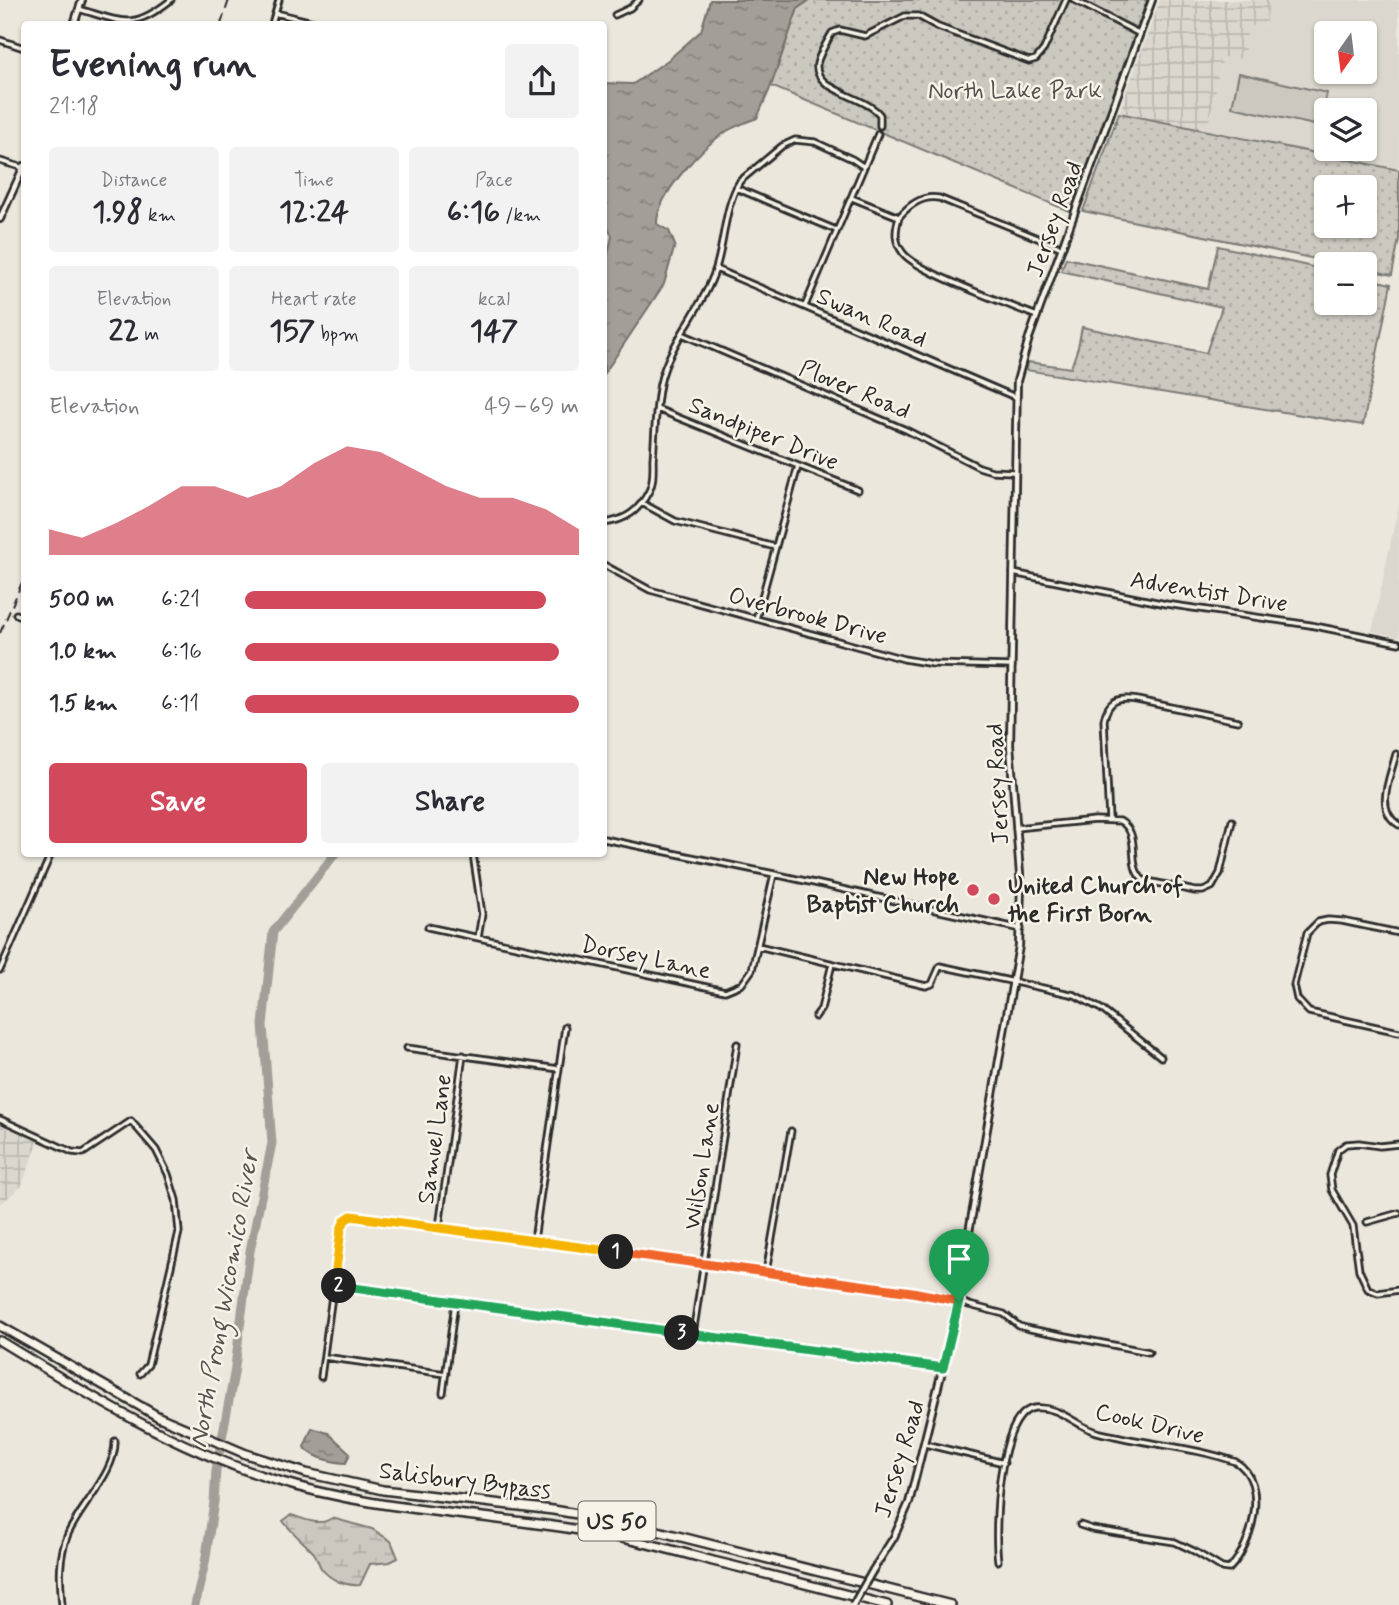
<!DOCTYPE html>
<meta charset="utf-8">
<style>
:root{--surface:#fff;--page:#f2f2f3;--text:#2b2b33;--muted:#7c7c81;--accent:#d1495b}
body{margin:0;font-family:Mynerve,sans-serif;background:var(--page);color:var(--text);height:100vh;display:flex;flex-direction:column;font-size:26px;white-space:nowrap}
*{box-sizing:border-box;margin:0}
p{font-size:23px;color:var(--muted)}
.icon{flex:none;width:38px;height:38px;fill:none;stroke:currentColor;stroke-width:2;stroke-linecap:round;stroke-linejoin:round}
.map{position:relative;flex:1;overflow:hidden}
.side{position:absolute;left:21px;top:21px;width:586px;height:836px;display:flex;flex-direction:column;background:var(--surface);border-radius:7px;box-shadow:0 2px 5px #0004}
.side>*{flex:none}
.needle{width:46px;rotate:194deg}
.buttons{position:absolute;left:1314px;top:21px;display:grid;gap:14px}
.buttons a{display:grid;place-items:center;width:63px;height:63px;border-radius:7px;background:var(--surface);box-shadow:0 2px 5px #0004;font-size:35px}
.pin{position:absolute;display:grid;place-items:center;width:60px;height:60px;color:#fff;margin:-72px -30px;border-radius:50% 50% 50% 0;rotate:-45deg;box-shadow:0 0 7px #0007}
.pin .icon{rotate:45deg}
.km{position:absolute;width:35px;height:35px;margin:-18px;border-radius:50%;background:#222;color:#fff;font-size:19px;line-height:35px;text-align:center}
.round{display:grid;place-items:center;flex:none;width:74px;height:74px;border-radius:7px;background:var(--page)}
.summary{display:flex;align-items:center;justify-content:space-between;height:119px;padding:0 28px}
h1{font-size:38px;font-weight:700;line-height:52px}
.stats{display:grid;grid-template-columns:repeat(3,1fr);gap:10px;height:119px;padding:7px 28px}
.stats div{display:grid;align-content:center;border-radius:7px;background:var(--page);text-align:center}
.stats b{font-size:30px;font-weight:700}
.stats small{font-size:19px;font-weight:400}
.stats p{font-size:19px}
.chart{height:196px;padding:14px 28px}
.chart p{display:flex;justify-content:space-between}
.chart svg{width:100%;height:126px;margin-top:7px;fill:var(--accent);opacity:.7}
.primary-button{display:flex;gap:14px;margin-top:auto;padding:14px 28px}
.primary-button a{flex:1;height:80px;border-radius:7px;background:var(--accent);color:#fff;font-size:28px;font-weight:700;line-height:80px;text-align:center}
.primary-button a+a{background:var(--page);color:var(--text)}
ul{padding:0 28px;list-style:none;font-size:23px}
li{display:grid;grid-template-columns:112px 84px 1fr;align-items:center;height:52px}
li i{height:18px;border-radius:9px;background:var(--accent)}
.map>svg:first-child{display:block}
.built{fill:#dbd7ce;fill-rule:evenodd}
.industrial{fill:url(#industrial-grid)}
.grass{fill:#cbc8bf;stroke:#7b7a75;stroke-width:2}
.wetland{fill:url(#wetland-marsh);stroke:#7b7a75;stroke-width:2}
.park{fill:url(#park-dots);stroke:#7b7a75;stroke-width:2;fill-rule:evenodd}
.water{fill:url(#water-ripples);stroke:#72716c;stroke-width:2}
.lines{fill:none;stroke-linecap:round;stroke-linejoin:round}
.river{stroke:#a29f98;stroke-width:9}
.minor-casing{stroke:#2b2b2b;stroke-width:9}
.tertiary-casing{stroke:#2b2b2b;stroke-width:10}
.motorway-casing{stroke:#2b2b2b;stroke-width:12}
.minor{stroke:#f7f3e8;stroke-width:3.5}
.tertiary{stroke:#f7f3e8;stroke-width:4.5}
.motorway{stroke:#f7f3e8;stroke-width:7}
.rail{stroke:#2b2b2b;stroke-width:2;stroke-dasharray:10 5;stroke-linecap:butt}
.tertiary-bridge-casing{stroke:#2b2b2b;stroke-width:10;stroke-linecap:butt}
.tertiary-bridge{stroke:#f7f3e8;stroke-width:4.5}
.split-1-casing{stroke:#fff;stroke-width:14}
.split-2-casing{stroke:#fff;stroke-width:14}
.split-3-casing{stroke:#fff;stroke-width:14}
.split-4-casing{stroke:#fff;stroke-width:14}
.split-1{stroke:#f0652b;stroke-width:9}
.split-2{stroke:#f5b400;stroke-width:9}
.split-3{stroke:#22a559;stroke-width:9}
.split-4{stroke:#22a559;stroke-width:9}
.poi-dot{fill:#d1495b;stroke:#f7f3e8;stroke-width:2.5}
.labels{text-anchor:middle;stroke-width:5;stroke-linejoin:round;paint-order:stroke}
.shield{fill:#f7f3e8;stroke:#686764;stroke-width:2}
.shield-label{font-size:23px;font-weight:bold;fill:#2b2b2b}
.park-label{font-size:24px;fill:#535250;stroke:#f7f3e8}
.street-label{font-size:24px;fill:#2b2b2b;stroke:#f7f3e8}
.poi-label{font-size:24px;font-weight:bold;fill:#2b2b2b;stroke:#f7f3e8;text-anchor:end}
.water-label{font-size:26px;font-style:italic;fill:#555451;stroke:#f7f3e8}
</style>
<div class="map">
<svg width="1399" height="1605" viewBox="0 0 1399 1605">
<defs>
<pattern id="industrial-grid" width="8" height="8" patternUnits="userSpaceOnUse" patternTransform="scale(1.75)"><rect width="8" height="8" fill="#dbd7ce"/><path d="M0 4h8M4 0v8" fill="none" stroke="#bcb9b1"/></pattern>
<pattern id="wetland-marsh" width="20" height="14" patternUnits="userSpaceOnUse" patternTransform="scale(1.75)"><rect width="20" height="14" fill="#cbc8bf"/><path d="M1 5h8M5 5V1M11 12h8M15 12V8" fill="none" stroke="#aeaca4"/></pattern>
<pattern id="park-dots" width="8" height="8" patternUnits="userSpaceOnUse" patternTransform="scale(1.75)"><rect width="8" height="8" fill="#cbc8bf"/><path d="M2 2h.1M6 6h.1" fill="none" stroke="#aeaca4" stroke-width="1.8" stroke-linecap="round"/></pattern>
<pattern id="water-ripples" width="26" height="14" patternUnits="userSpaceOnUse" patternTransform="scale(1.75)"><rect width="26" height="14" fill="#a29f98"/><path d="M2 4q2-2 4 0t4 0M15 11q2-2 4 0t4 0" fill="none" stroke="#84827c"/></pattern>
</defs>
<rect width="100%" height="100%" fill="#ebe7dd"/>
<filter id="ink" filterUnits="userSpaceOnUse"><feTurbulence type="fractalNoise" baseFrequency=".0143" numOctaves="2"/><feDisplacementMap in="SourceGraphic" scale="14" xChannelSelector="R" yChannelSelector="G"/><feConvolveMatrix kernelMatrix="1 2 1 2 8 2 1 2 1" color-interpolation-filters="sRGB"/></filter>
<g filter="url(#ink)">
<path class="built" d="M1270 0H1399V170L1207 131 1223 57 1249 24 1265 27ZM1326 33H1365V72H1326ZM1326 110H1365V149H1326Z
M1399 503V637L1372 631Z"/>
<path class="industrial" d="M1160 0H1270L1265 27 1249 25 1243 59 1223 57 1207 131 1119 113Z
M0 1125 39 1141 21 1187 0 1204Z"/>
<path class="grass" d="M1239 73 1327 93 1319 126 1232 107Z"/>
<path class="wetland" d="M291 1515C305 1519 319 1527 332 1518L372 1529 391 1541 398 1558 390 1562 370 1564 360 1585C346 1586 331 1581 321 1568 318 1563 317 1557 314 1553 304 1542 292 1533 283 1521Z"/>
<path class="park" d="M810 0H1147L1071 212 771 86 798 8Z
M1119 113 1399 170V239L1392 275 1365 269V264H1340L1083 211ZM1365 187V226H1326V187Z
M1218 246 1326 270V303H1365V278L1391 284 1363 425 1026 370 1027 362 1071 368 1078 347 1082 327 1206 353 1222 307 1061 271 1066 258 1208 289Z"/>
<path class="water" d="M710 0H810L798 8 769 91 757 118C747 122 736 126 727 131 703 146 656 195 657 224L669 231 675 245 664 284 604 374V271L612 236 604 219V83L633 84 668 60 701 31Z
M312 1428 328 1433 350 1453 346 1463C331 1462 315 1459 304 1447Z"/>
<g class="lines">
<path class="river" d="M195 1605 205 1563 214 1502 216 1470 234 1374 250 1251 272 1143 263 1025 273 932 335 854"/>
<g class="minor-casing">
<path id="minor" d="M1074 0 1140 34
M79 9C123 22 132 31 171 0
M275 13 321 24
M615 15 630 8 639 0
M272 24 279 0
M0 40 24 48
M880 126V115C866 96 813 91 817 64 819 54 827 42 832 33L840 30 865 36 905 16H918L938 27 1029 61 1036 59 1044 49 1066 0
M0 161 24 168
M736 188 836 230
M852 198 899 217
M899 217C895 231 894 241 903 253 917 272 1010 305 1037 316
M899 217C909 205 923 195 939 198L1062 248
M716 269 1015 397
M805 306 878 134
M682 334 906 430 979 467 992 471 1013 472
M657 409 858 490
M642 503 675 521 775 547
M604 523C626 520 639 511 649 491 654 482 653 469 653 459 655 434 655 409 660 384 669 342 703 309 716 268 725 240 724 207 740 181L782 146 795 140 815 142 852 159 864 167
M604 565 650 590 904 659 933 664 1012 666
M1013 573 1166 604 1310 625 1399 643
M16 614 24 617
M756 619 798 466
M1396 754C1390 778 1374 810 1399 825
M1109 819 1104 720C1108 700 1118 697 1137 700L1238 721
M1016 828 1095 820 1120 821C1143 835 1125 864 1143 880L1195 891H1203L1212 887 1220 873 1232 821
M604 839 774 874 1021 929
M473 854 482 914 478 938
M428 927 725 991 742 984 752 970 774 874
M1399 933 1342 921 1328 920 1318 922 1307 933 1294 985 1297 999 1309 1012 1399 1032
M758 946 926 986 932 984 940 966 1075 995 1101 1009 1161 1057
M0 970 51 854
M815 1017 821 1009 832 964
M407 1048 559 1069
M0 1119 72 1152 83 1153 131 1121 156 1150 168 1174 176 1200 179 1232 148 1365 140 1374
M1399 1144 1380 1146 1359 1143 1346 1144 1338 1150 1330 1175 1332 1190 1353 1226 1359 1270 1368 1289 1378 1293 1399 1290
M1367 1222 1399 1213
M439 1227 463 1055
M534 1240 565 1027
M766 1272 791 1131
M334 1286 943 1369
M693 1334 737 1044
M324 1357 446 1374
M321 1377 341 1229 345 1220 350 1216 949 1297 969 1305 1004 1314 1019 1326 1030 1329 1149 1352
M443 1393 455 1303
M925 1444 1004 1463
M998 1561C994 1532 997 1412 1035 1408 1057 1406 1071 1421 1089 1429 1097 1433 1106 1434 1115 1436 1154 1445 1198 1448 1236 1462 1270 1483 1252 1546 1229 1569L1222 1568 1194 1551 1175 1542 1092 1529 1080 1525
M62 1605C60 1581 58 1557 68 1534 81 1505 116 1472 115 1441"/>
</g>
<g class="tertiary-casing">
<path id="tertiary" d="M74 24 82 0
M0 219 24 166
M873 1570 894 1537 909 1503 951 1335 1019 946 1021 887 1010 745 1017 381 1029 338 1152 0"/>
</g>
<g class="motorway-casing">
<path id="motorway" d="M0 1326 159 1417 246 1454 306 1473 383 1490 553 1510 614 1520 951 1605
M0 1341C88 1395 174 1448 272 1479 372 1511 477 1513 579 1530 625 1537 669 1549 713 1561 771 1575 829 1590 887 1605"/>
</g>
<use href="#minor" class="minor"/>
<use href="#tertiary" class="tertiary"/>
<use href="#motorway" class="motorway"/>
<path class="rail" d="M221 24 229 0
M0 633 24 578"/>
<g class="tertiary-bridge-casing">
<path id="tertiary-bridge" d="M853 1605 873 1570"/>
</g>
<use href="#tertiary-bridge" class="tertiary-bridge"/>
</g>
</g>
<g class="lines" filter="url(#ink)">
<g class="split-1-casing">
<path id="split-1" d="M616 1252 912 1292 959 1301"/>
</g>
<g class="split-2-casing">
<path id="split-2" d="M339 1286H334L341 1229 345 1220 351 1216 616 1252"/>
</g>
<g class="split-3-casing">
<path id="split-3" d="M339 1286 682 1333"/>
</g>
<g class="split-4-casing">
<path id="split-4" d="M682 1333 943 1368 959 1301"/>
</g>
<use href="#split-1" class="split-1"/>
<use href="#split-2" class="split-2"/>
<use href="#split-3" class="split-3"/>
<use href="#split-4" class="split-4"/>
</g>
<g class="poi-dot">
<circle cx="973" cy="890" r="7"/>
<circle cx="994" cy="899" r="7"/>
</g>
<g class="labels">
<rect class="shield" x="578.5" y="1501.5" width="77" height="39" rx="5"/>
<g class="shield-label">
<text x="617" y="1529">US 50</text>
</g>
<g class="park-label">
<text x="1015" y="98">North Lake Park</text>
</g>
<g class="street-label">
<text transform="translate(1054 219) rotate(-70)" y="8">Jersey Road</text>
<text transform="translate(872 317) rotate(23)" y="8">Swan Road</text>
<text transform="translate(855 389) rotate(23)" y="8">Plover Road</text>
<text transform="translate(764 433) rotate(22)" y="8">Sandpiper Drive</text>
<text transform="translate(1209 591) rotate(9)" y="8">Adventist Drive</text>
<text transform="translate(808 615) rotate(15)" y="8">Overbrook Drive</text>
<text transform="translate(997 784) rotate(-93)" y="8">Jersey Road</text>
<text transform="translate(646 957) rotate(12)" y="8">Dorsey Lane</text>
<text transform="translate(434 1139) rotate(-82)" y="8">Samuel Lane</text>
<text transform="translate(701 1166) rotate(-81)" y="8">Wilson Lane</text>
<text transform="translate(1150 1423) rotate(13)" y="8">Cook Drive</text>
<text transform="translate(899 1459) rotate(-73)" y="8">Jersey Road</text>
<text transform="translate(465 1480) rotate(7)" y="8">Salisbury Bypass</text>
</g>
<g class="poi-label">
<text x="959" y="884">New Hope<tspan x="959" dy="28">Baptist Church</tspan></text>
<text x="1008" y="893" text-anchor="start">United Church of<tspan x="1008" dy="28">the First Born</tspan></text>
</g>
<g class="water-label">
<text transform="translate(223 1299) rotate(-80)" y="9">North Prong Wicomico River</text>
</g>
</g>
</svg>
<div class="buttons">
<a><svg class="needle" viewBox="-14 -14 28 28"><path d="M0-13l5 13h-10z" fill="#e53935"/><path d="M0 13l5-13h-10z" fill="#7c7c81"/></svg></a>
<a><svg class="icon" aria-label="layers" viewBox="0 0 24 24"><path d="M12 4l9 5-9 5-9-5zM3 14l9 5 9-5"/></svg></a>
<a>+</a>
<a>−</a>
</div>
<div class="pin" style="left:959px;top:1301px;background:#1e9e55"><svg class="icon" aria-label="arrive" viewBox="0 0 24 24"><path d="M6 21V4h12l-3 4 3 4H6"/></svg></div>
<b class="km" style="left:616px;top:1252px">1</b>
<b class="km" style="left:339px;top:1286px">2</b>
<b class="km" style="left:682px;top:1333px">3</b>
<section class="side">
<div class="summary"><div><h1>Evening run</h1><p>21:18</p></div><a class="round"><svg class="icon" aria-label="share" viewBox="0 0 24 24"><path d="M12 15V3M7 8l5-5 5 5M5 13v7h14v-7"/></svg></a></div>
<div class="stats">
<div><p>Distance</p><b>1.98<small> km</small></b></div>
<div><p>Time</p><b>12:24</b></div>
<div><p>Pace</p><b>6:16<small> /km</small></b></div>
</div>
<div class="stats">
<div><p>Elevation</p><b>22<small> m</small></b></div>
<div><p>Heart rate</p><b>157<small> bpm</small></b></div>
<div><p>kcal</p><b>147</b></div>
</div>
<div class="chart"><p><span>Elevation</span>49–69 m</p>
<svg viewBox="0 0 160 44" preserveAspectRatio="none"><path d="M0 44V35L10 38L20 33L30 27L40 20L50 20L60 24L70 20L80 12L90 6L100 8L110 14L120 20L130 24L140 24L150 28L160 35V44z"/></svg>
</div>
<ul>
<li><b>500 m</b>6:21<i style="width:90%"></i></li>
<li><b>1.0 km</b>6:16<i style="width:94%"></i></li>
<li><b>1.5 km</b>6:11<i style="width:100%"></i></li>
</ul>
<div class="primary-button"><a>Save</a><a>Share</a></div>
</section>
</div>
